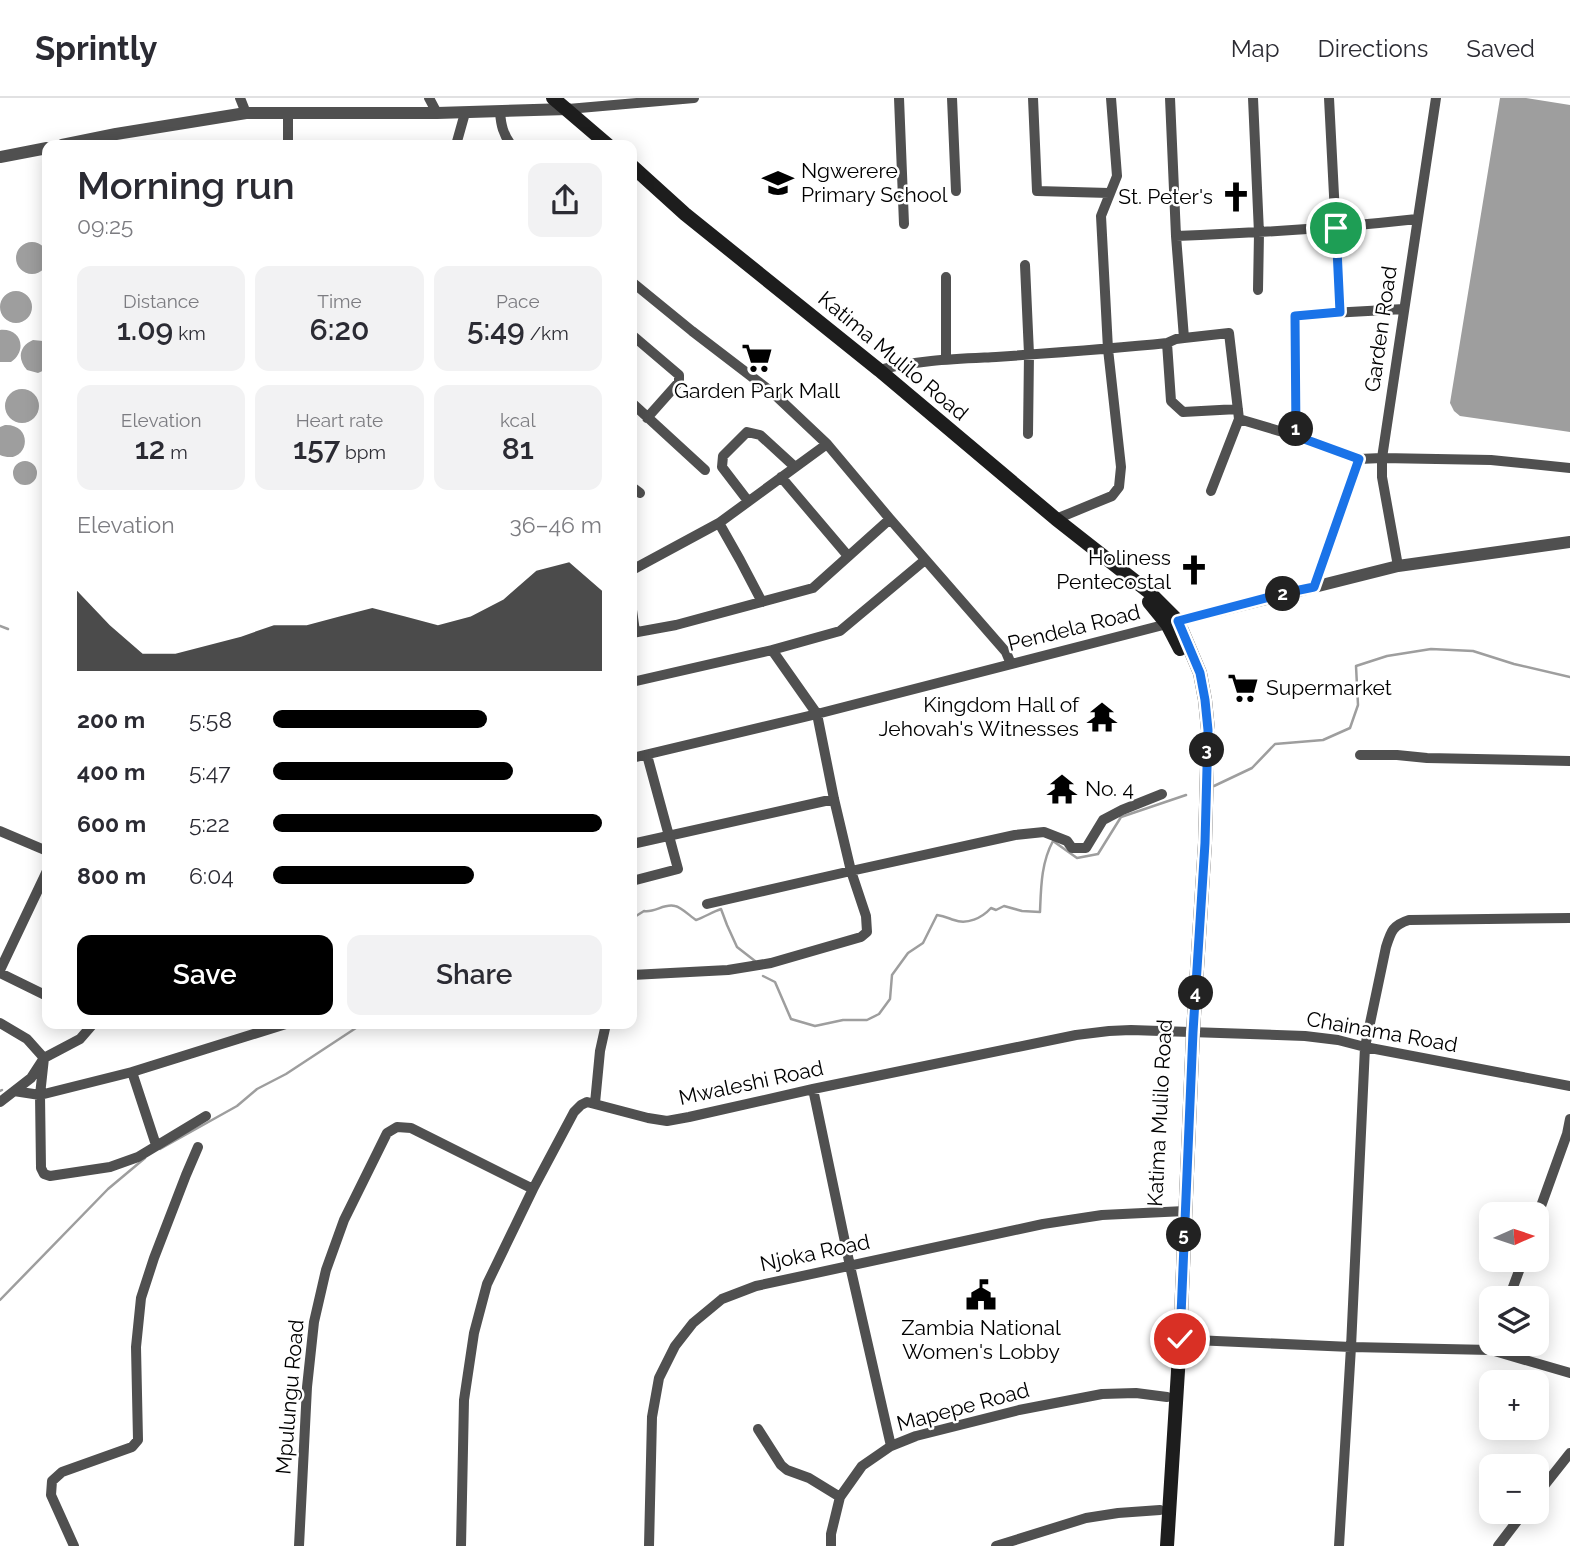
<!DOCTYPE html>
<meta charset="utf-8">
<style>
:root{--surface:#fff;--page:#f2f2f3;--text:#2b2b33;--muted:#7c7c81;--line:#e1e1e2;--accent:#000}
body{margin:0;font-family:Raleway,sans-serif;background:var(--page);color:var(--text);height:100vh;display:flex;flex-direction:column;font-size:26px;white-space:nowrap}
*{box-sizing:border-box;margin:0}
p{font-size:23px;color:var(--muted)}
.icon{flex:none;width:38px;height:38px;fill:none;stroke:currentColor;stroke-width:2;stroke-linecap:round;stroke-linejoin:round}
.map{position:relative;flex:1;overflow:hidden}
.sheet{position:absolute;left:42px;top:42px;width:595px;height:889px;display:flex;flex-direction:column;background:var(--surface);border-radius:14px;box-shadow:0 4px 18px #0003}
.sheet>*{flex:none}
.needle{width:46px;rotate:87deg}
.tools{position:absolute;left:1479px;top:1104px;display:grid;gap:14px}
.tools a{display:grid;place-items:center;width:70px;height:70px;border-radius:14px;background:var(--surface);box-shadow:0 4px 18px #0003;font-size:35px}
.pin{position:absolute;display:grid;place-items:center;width:60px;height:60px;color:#fff;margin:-30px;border:4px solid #fff;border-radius:50%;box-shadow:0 2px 7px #0007}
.km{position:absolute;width:35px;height:35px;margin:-18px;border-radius:50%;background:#222;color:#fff;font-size:19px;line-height:35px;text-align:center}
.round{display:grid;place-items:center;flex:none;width:74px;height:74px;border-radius:14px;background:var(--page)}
.summary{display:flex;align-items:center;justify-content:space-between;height:119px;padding:0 35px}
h1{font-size:38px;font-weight:600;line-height:52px}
.metrics{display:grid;grid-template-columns:repeat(3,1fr);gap:10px;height:119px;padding:7px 35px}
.metrics div{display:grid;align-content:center;border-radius:14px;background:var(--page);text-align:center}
.metrics b{font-size:30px;font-weight:600}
.metrics small{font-size:19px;font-weight:400}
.metrics p{font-size:19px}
.chart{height:196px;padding:14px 35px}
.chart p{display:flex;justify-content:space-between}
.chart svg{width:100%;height:126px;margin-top:7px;fill:var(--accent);opacity:.7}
.button{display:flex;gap:14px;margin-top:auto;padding:14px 35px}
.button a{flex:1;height:80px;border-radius:14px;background:var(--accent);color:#fff;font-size:28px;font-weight:600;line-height:80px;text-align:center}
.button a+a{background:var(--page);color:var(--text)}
ul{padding:0 35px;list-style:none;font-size:23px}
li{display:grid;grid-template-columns:112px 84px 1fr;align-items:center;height:52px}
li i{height:18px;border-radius:9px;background:var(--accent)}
header{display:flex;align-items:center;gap:42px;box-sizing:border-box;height:98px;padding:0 35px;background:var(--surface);border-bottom:2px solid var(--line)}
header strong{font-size:33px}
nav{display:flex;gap:38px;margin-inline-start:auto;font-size:24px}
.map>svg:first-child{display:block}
.water{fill:#9e9e9e}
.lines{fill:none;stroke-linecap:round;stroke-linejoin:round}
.stream{stroke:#9e9e9e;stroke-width:2.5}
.minor{stroke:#505050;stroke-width:10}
.tertiary{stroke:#505050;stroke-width:12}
.secondary{stroke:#1d1d1d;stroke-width:14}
.route-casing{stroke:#fff;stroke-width:14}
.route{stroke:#1a73e8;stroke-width:9}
.labels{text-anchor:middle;stroke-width:5;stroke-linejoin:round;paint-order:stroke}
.poi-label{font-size:21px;fill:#000;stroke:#fff;text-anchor:start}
.street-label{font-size:21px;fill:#000;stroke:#fff}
</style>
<header>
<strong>Sprintly</strong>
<nav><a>Map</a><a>Directions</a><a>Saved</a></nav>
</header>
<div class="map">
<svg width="1570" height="1448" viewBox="0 0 1570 1448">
<rect width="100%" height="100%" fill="#fff"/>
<path class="water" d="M1500 0H1526L1570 7V334L1460 318 1454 313 1450 305Z
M16 160a16 16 0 1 1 32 0a16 16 0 1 1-32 0Z
M0 209a16 16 0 1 1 32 0a16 16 0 1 1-32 0Z
M0 232C21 230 28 252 11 264H0Z
M33 242 43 243 47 245V271L38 275 27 272C17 261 19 248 33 242Z
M5 308a17 17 0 1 1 34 0a17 17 0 1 1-34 0Z
M5 327C36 326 28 369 0 357V329Z
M13 375a12 12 0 1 1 24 0a12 12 0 1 1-24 0Z"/>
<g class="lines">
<path class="stream" d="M0 528 8 531
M1214 688 1252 670 1275 646 1323 642 1350 630 1358 607 1356 568 1387 558 1431 551 1473 553 1514 566 1570 579
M632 829 636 818 644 813C655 815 664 805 675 808 681 809 690 818 696 822 705 819 712 814 721 811L727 827 737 849 755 863
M763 878 775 884 791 921 815 928 843 922H867L879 916 890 901 892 877 908 855 923 845 937 817C944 818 948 820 954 822 967 827 982 820 991 810L996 812 1004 808 1022 813 1040 814C1041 790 1041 765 1053 743L1077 760 1098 756 1121 719 1186 697
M0 993 2 992
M160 1051 237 1008 257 991 286 976 362 926
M0 1202 108 1091 145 1060"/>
<path class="minor" d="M240 0 246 15
M429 0 437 15
M899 0 904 126
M952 0 956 93
M1033 0 1037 93 1109 95
M1253 0 1259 135 1258 192
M1329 0 1340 214
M568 11 694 0
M500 14C501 27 503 36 511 47
M288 15V47
M456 47 465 15
M1176 138C1257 135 1337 130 1417 121
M1025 167 1029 256 1028 336
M946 179V261
M632 184 692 233 773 295 827 346 890 421 1006 554 1011 566
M632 237 679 277V284L647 320
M1184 240 1229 235 1239 321 1296 338 1359 361 1382 360 1491 362 1570 370
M1167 245 1176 241 1184 240 1176 138 1170 0
M879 272C917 262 956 261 996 259 1053 255 1110 251 1167 245L1171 303 1183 314 1238 311
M632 305 705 372
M1296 338 1295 217 1404 211
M781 379 848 458
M632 389 640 395
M1211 393 1239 321
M748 403 722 369 723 358 747 334 760 337 795 369
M1056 421 1112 398 1119 389 1121 369 1108 251 1101 118 1117 78 1111 0
M719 425 740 462 762 504
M1398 468 1382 379V360L1436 0
M632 472 719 425 827 346
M1314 489 1359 361
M632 512 635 534
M632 535 676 527 813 490 890 421
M772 552 840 533 925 462
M632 584 772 552 817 616 834 701 851 773 866 818 867 834 861 839 771 865 728 872 632 877
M1360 657H1397L1427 660 1570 663
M632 660 817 616 1171 525
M0 733 47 753
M632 746 834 701
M632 783 678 771 647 657
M707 806 851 773 1015 737 1044 734 1067 743 1072 750H1086L1103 722 1122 712 1162 696
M0 872 47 773
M0 875 47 898
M0 925 27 941 44 960 40 997 41 1070 44 1076 50 1078 110 1069 138 1059 206 1018
M132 974 156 1047
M813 991 850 1168 891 1348
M14 993 40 997 132 974 286 926
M0 1004 31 980 44 960 80 941 93 926
M595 1005 600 953 606 926
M1536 1122 1567 1036 1570 1021
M1509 1200 1523 1162
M1172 1241 1351 1249 1491 1252 1570 1275
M758 1331 781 1367 787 1372 809 1380 840 1399
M1536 1398 1570 1355
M74 1448 51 1397 52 1383 62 1374 132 1349 138 1342 136 1249 141 1200 154 1160 186 1077 198 1049
M299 1448 307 1289 314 1224 326 1172 344 1122 387 1035 397 1029 411 1030 533 1091
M461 1448 464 1302 474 1235 487 1186 533 1091 574 1014 581 1007 587 1004 648 1020 667 1023 689 1019 813 991 1076 937 1109 933 1131 932 1305 938 1338 942 1365 949 1570 988
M649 1448 652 1319 659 1280 675 1248 693 1225 722 1201 756 1188 1043 1126 1102 1117 1185 1113
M831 1448V1436L840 1399 862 1368 891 1348 916 1338 1019 1312 1102 1296 1136 1295 1167 1299
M996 1448 1086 1420 1118 1415 1160 1412
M1339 1448 1351 1249 1365 949 1386 849C1391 833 1393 827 1409 822L1570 820
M1498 1448 1524 1414"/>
<path class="tertiary" d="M62 47 116 36 246 15H437L568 11
M0 59 47 50
M1178 523 1398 468 1570 444"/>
<path class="secondary" d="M553 0 608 47
M632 68 685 116 879 272 1056 421 1149 494 1178 523 1200 575 1205 602 1208 632 1205 745 1193 934 1180 1241 1167 1448
M1149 504 1167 526 1180 551"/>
</g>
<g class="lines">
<g class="route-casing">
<path id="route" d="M1180 1241 1193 934 1205 745 1208 632 1205 602 1200 575 1178 523 1285 495 1314 489 1359 361 1296 338 1295 218 1340 214 1336 130"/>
</g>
<use href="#route" class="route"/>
</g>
<defs>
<g id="school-bare" transform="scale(2.415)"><path d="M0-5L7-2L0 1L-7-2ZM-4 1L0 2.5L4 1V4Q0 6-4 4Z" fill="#000" stroke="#fff" stroke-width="2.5" paint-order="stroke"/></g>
<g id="church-bare" transform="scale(2.415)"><path d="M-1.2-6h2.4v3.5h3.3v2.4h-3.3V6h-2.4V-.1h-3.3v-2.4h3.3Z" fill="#000" stroke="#fff" stroke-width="2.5" paint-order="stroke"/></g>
<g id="supermarket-bare" transform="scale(2.415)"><path d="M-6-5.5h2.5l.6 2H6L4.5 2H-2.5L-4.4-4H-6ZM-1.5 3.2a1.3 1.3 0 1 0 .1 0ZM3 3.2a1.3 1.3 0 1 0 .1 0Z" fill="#000" stroke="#fff" stroke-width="2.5" paint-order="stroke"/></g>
<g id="temple-bare" transform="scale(2.415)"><path d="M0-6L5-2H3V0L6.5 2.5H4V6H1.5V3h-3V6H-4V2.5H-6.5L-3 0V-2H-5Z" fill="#000" stroke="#fff" stroke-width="2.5" paint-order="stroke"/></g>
<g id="civic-bare" transform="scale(2.415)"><path d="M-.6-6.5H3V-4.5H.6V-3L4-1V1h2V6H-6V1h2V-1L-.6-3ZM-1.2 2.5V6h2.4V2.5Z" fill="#000" stroke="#fff" stroke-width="2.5" paint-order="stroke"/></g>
</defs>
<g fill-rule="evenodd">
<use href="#school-bare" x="778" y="85"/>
<use href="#church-bare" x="1236" y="99"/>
<use href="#supermarket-bare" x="757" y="260"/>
<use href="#church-bare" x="1194" y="472"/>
<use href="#supermarket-bare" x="1243" y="590"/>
<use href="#temple-bare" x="1102" y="619"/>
<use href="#temple-bare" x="1062" y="691"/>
<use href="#civic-bare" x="981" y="1197"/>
</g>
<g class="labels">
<g class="poi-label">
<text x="801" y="80">Ngwerere<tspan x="801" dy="24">Primary School</tspan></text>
<text x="1213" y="106" text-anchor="end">St. Peter's</text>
<text x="757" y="300" text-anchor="middle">Garden Park Mall</text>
<text x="1171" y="467" text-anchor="end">Holiness<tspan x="1171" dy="24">Pentecostal</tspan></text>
<text x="1266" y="597">Supermarket</text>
<text x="1079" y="614" text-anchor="end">Kingdom Hall of<tspan x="1079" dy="24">Jehovah's Witnesses</tspan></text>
<text x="1085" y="698">No. 4</text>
<text x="981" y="1237" text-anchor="middle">Zambia National<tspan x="981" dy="24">Women's Lobby</tspan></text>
</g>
<g class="street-label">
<text transform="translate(1381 231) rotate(-82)" y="7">Garden Road</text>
<text transform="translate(893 258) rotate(40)" y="7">Katima Mulilo Road</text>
<text transform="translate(1074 530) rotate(-14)" y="7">Pendela Road</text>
<text transform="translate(1382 934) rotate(10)" y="7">Chainama Road</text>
<text transform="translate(751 985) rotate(-12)" y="7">Mwaleshi Road</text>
<text transform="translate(1160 1015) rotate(-87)" y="7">Katima Mulilo Road</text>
<text transform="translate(815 1155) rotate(-12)" y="7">Njoka Road</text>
<text transform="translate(290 1299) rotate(-85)" y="7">Mpulungu Road</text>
<text transform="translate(963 1309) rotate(-15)" y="7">Mapepe Road</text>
</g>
</g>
</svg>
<div class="tools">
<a><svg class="needle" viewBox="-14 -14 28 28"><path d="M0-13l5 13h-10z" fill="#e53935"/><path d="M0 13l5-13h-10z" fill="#7c7c81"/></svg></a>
<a><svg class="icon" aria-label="layers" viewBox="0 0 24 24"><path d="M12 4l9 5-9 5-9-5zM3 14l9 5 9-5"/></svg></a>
<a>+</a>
<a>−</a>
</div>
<div class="pin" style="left:1336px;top:130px;background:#1e9e55"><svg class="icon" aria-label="arrive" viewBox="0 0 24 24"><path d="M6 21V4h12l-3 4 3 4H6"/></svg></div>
<div class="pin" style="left:1180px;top:1241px;background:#d93025"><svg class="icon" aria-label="check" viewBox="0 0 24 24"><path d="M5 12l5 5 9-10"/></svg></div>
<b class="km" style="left:1296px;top:331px">1</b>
<b class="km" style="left:1283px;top:496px">2</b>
<b class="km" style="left:1207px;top:652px">3</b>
<b class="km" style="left:1196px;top:895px">4</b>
<b class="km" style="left:1184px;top:1137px">5</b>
<section class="sheet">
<div class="summary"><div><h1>Morning run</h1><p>09:25</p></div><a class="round"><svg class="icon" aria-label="share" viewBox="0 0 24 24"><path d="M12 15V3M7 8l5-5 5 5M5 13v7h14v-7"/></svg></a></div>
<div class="metrics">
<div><p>Distance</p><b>1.09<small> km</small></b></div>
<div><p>Time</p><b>6:20</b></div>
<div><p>Pace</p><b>5:49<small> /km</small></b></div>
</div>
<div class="metrics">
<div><p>Elevation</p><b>12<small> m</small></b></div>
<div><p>Heart rate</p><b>157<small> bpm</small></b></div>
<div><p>kcal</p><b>81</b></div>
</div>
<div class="chart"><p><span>Elevation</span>36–46 m</p>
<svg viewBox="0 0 160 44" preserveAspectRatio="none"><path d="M0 44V16L10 28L20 38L30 38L40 35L50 32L60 28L70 28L80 25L90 22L100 25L110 28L120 25L130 19L140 9L150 6L160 16V44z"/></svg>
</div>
<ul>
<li><b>200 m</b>5:58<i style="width:65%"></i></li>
<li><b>400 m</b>5:47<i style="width:73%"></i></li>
<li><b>600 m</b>5:22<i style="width:100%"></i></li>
<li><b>800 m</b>6:04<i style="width:61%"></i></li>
</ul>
<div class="button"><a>Save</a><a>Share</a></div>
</section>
</div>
